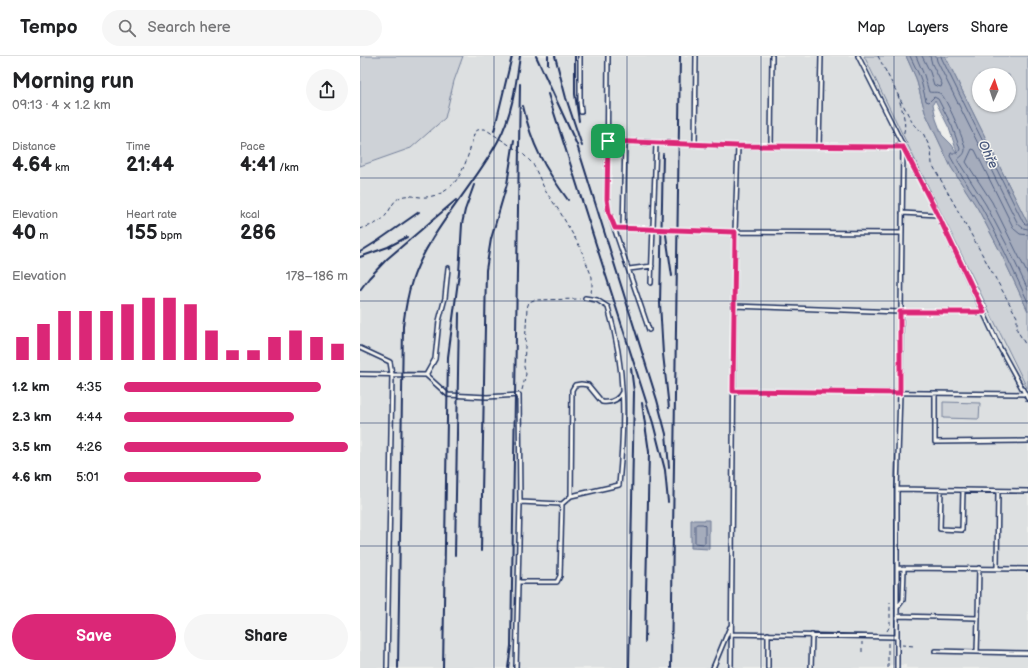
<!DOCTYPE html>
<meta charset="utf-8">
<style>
:root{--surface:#fff;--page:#f6f6f6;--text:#202124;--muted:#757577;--line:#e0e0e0;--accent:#db2777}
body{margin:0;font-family:"Balsamiq Sans",sans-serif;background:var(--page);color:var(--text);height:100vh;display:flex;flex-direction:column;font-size:15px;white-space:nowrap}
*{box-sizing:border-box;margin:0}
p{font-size:13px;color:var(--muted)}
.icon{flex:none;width:22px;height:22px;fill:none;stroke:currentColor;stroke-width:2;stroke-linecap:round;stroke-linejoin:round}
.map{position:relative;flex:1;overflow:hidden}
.sheet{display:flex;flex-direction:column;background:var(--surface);width:360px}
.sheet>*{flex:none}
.needle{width:26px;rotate:3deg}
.fabs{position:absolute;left:612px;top:12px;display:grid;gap:8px}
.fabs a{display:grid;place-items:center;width:44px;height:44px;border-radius:50%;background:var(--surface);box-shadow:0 1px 3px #0004;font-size:20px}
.pin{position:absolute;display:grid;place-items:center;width:34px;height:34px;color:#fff;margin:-17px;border-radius:8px;box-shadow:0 2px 6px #0006}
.round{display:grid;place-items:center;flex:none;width:42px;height:42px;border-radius:21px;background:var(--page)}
.summary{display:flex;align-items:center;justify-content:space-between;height:68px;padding:0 12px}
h1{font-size:22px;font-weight:800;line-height:30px}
.stats{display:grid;grid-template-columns:repeat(3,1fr);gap:6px;height:68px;padding:4px 12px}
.stats div{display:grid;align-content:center}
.stats b{font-size:20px;font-weight:800}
.stats small{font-size:11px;font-weight:400}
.stats p{font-size:11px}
.chart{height:112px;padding:8px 12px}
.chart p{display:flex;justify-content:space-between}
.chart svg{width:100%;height:72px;margin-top:4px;stroke:var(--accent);stroke-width:6}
.primary-button{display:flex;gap:8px;margin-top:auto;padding:8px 12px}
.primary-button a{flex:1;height:46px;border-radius:24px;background:var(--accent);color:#fff;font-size:16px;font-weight:800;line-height:46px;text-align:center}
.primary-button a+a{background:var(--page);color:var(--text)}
ul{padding:0 12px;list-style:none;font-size:13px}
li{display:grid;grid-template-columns:64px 48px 1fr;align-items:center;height:30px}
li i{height:10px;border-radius:5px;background:var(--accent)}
header{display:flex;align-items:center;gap:24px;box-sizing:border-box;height:56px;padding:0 20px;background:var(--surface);border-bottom:1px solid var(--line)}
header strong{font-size:19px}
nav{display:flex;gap:22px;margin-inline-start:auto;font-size:14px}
.search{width:280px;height:36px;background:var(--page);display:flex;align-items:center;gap:10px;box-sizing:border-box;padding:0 14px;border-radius:22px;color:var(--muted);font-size:15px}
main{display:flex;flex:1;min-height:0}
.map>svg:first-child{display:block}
.built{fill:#dde0e1}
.green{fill:#ced2d7;stroke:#74809a;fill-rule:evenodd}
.water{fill:#a5acbc;stroke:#6e7a96;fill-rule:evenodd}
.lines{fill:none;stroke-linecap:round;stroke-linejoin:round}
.shore{stroke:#526184;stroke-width:1}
.lane-casing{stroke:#1b2f5e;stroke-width:6}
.path{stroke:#1b2f5e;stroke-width:1;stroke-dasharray:4 3;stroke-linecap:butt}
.lane{stroke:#f6f6f2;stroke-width:3}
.rail{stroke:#1b2f5e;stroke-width:2}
.route-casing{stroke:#fff;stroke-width:8}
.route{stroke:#db2777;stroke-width:5}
.grid{fill:none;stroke:#1b2f5e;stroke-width:1;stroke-opacity:0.55}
.labels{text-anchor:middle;stroke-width:3;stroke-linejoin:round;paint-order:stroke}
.water-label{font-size:13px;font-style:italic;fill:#44547a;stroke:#f6f6f2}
</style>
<header>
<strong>Tempo</strong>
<div class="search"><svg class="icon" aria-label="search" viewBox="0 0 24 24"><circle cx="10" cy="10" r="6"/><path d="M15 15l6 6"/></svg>Search here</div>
<nav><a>Map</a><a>Layers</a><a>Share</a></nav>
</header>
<main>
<section class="sheet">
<div class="summary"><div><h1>Morning run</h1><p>09:13 · 4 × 1.2 km</p></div><a class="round"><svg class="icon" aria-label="share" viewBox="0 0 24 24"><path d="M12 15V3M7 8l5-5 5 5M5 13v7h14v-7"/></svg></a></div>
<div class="stats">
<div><p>Distance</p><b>4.64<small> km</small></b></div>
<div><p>Time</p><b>21:44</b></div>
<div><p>Pace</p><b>4:41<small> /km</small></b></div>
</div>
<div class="stats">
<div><p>Elevation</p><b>40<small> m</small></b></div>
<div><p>Heart rate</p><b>155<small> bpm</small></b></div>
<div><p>kcal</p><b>286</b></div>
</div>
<div class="chart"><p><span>Elevation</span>178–186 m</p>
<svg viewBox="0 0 160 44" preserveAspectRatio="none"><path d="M5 44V30M15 44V22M25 44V14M35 44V14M45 44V14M55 44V10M65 44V6M75 44V6M85 44V10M95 44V26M105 44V38M115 44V38M125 44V30M135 44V26M145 44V30M155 44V34"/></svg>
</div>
<ul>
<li><b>1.2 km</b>4:35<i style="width:88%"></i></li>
<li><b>2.3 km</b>4:44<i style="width:76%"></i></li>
<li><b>3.5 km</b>4:26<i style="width:100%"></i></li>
<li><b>4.6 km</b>5:01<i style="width:61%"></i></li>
</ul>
<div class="primary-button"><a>Save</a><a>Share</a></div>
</section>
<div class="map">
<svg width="668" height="612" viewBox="0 0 668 612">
<rect width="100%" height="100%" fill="#edeeec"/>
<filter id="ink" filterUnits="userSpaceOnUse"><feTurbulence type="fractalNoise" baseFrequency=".025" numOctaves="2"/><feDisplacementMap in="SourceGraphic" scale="8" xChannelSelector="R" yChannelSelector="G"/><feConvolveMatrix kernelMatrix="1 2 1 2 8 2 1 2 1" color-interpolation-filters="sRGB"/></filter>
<g filter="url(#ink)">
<path class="built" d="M103 0H504L668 334V612H546V609H526V612H0V110L51 92 94 25Z"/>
<path class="green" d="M0 0H103L94 25 85 62 51 92 0 110Z
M504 0H546L556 22 565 56 591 111 618 153 640 195 668 255V334Z
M585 0H668V168ZM619 19H649V49H619Z
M583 346 620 347 619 363 583 362Z"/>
<path class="water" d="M546 0H585L668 168V255L640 195 618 153 591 111 565 56 556 22ZM575 44 589 72 598 99 592 89 582 79 576 63 573 48Z
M331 464H349V493L331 492Z"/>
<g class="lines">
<path class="shore" d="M550 0 560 21 566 45 569 46 574 41 578 43 592 70 600 93 598 97H591L590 100C599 118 612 134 622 152 639 182 653 214 668 246
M556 0 564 19 569 36C573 37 577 35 581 38 586 42 605 85 605 93 605 98 602 100 598 103V105L626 149 648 191 668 234
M562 0 570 16 574 29 581 31 582 28 572 8 570 0
M576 0 577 5 658 168 663 172 668 173
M581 0 582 3 663 166 665 168H668
M668 179 660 178 654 173 615 94 612 93 606 106 632 146 668 219
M337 468H343L345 470V487L344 488 335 487V470Z"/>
<g class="lane-casing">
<path id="lane" d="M220 0V46L221 56
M248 0 247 143 249 157 289 274
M498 0 578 159 640 292 668 343
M248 85 378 90 543 91
M335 89 336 0
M411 90 412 0
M459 91 461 0
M542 157 578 159
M255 172 375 176 542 177
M263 172 265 85
M269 213 292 210
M291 227 296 87
M374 250 540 256H624
M0 292 30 306 32 318 27 612
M0 318 66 319 88 339 127 341 159 339 160 446 156 612
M66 319 75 303 79 265 85 242 88 212
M373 335 665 338
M575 337V386L668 385
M537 433 668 435
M581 434 580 473 602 474 603 434
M211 440 212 334 215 329 221 328 228 329 242 346C251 347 258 345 262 336
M160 446 202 448 211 440 259 429C265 365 266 313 248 251L237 244 225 242
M537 512 668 513
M637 512 638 435
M158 526H197L200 520 202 448
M537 552 543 544 544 512
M537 560 618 562 617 596 668 597
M618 562 619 512
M371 578 537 581
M575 595 617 596
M353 612 370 571
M371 612 375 176 378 90
M408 612V578
M451 612 452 579
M537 612V433L540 337 543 91"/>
</g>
<path class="path" d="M518 0 553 68 563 77 571 94 572 108 657 261V274L668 293
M538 39C541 51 548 68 543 79
M0 173C9 170 21 167 26 159 31 153 32 146 39 142 47 137 57 142 66 141 101 138 107 103 115 75L121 73H125L163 98 173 108 186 136 200 156 220 191 232 221V230L231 237
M162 334 166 318 164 311 167 252 169 246 174 244 220 243
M527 575 530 570V546
M528 587V612
M542 589 554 590
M502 596V586"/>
<use href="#lane" class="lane"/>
<path class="rail" d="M176 0 217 89 297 344 306 378 309 411
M195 0 206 42 222 90
M215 0V38L219 65
M188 8V0
M188 38 293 367 305 414 308 446
M163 50C172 90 184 111 208 144
M134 75 152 0
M303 98 300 247 303 298 309 352
M306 179 312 220
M0 196 19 184 59 156
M0 201 28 191 47 181
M0 234 9 222 27 203 96 144
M282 347 289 396 285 586
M121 495 126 214 131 183 147 128 154 84
M95 499 99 257
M38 612 43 270C45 255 47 240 52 225 69 174 113 132 138 85 152 59 156 29 160 0
M83 612 88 301 99 217 102 168 105 154 114 129
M148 612 151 590 160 28
M269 612 274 336 271 312
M311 612 320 0"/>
</g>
</g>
<g class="lines" filter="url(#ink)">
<g class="route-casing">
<path id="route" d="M248 85 378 90 543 91 578 159 624 256H540V337L373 335 375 176 255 172 249 157 247 143Z"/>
</g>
<use href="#route" class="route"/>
</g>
<path class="grid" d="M134 0V612M267 0V612M401 0V612M534 0V612M0 122H668M0 245H668M0 367H668M0 490H668"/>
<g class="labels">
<g class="water-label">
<text transform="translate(629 98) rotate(65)" y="5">Ohře</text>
</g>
</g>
</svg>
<div class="fabs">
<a><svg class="needle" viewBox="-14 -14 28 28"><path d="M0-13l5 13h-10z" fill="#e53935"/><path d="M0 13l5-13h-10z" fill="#757577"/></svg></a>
</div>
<div class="pin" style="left:248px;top:85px;background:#1e9e55"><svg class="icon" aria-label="arrive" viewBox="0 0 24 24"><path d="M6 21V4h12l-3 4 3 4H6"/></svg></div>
</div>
</main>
